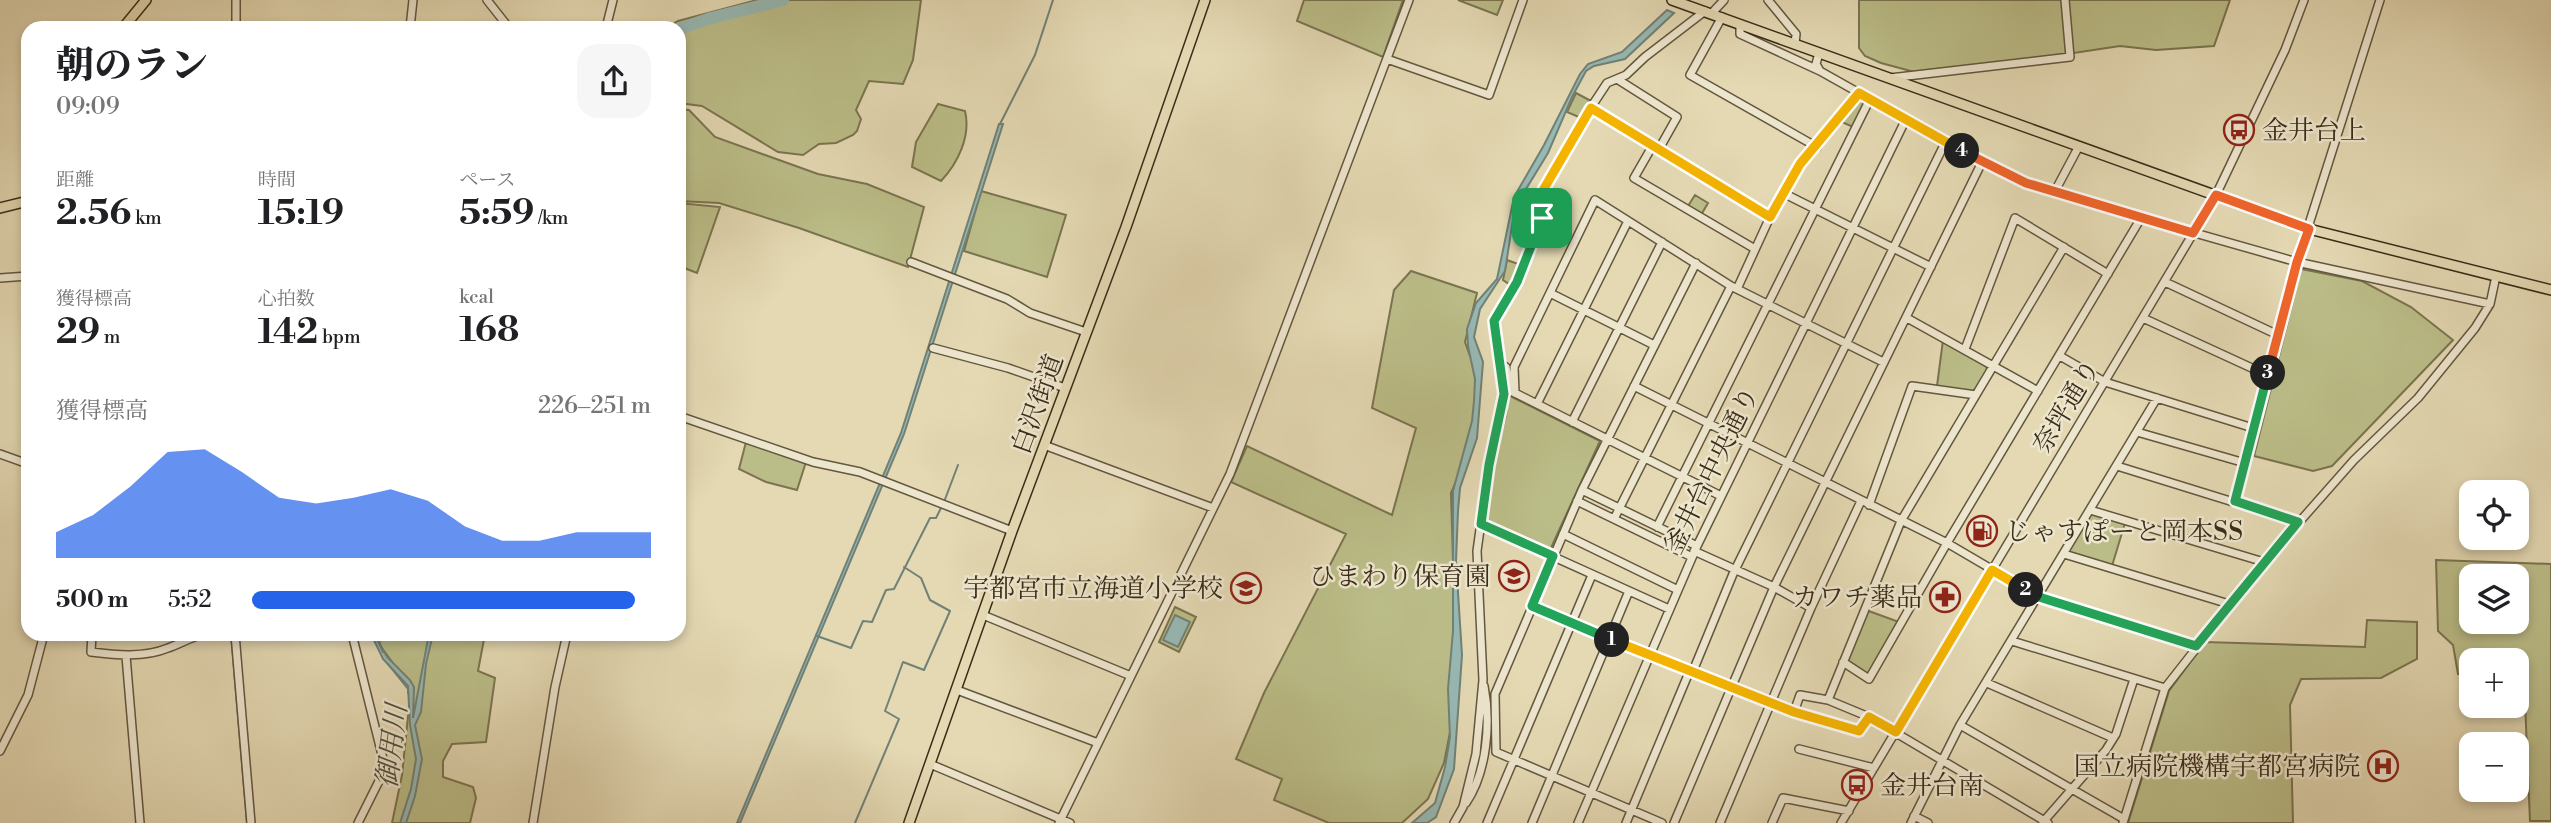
<!DOCTYPE html>
<html lang="ja">
<meta charset="utf-8">
<style>
:root{--surface:#fff;--page:#f6f6f6;--text:#202124;--muted:#757577;--accent:#2563eb}
body{margin:0;font-family:"Libre Bodoni","Noto Serif JP",serif;background:var(--page);color:var(--text);height:100vh;display:flex;flex-direction:column;font-size:26px;white-space:nowrap}
*{box-sizing:border-box;margin:0}
p{font-size:23px;color:var(--muted)}
.icon{flex:none;width:38px;height:38px;fill:none;stroke:currentColor;stroke-width:2;stroke-linecap:round;stroke-linejoin:round}
.map{position:relative;flex:1;overflow:hidden}
.panel{position:absolute;left:21px;top:21px;width:665px;height:620px;display:flex;flex-direction:column;background:var(--surface);border-radius:21px;box-shadow:0 4px 10px #0003}
.panel>*{flex:none}
.tools{position:absolute;left:2459px;top:480px;display:grid;gap:14px}
.tools a{display:grid;place-items:center;width:70px;height:70px;border-radius:14px;background:var(--surface);box-shadow:0 4px 10px #0003;font-size:35px}
.pin{position:absolute;display:grid;place-items:center;width:60px;height:60px;color:#fff;margin:-30px;border-radius:14px;box-shadow:0 4px 10px #0006}
.km{position:absolute;width:35px;height:35px;margin:-18px;border-radius:50%;background:#222;color:#fff;font-size:19px;line-height:35px;text-align:center}
.round{display:grid;place-items:center;flex:none;width:74px;height:74px;border-radius:21px;background:var(--page)}
.headline{display:flex;align-items:center;justify-content:space-between;height:119px;padding:0 35px}
h1{font-size:38px;font-weight:800;line-height:52px}
.metrics{display:grid;grid-template-columns:repeat(3,1fr);gap:10px;height:119px;padding:7px 35px}
.metrics div{display:grid;align-content:center}
.metrics b{font-size:35px;font-weight:800}
.metrics small{font-size:19px;font-weight:400}
.metrics p{font-size:19px}
.chart{height:196px;padding:14px 35px}
.chart p{display:flex;justify-content:space-between}
.chart svg{width:100%;height:126px;margin-top:7px;fill:var(--accent);opacity:.7}
ul{padding:0 35px;list-style:none;font-size:23px}
li{display:grid;grid-template-columns:112px 84px 1fr;align-items:center;height:52px}
li i{height:18px;border-radius:9px;background:var(--accent)}
.map>svg:first-child{display:block}
.green{fill:#bbbd88;stroke:#7a7450;stroke-width:2;fill-rule:evenodd}
.water{fill:#97b9b4;stroke:#728176;stroke-width:2}
.lines{fill:none;stroke-linecap:round;stroke-linejoin:round}
.stream{stroke:#728176;stroke-width:2}
.river{stroke:#97b9b4;stroke-width:12}
.minor-casing{stroke:#64573f;stroke-width:10}
.major-casing{stroke:#3a2c18;stroke-width:12}
.minor{stroke:#ede6ce;stroke-width:7}
.major{stroke:#e4d9b3;stroke-width:9}
.split-1-casing{stroke:#fff;stroke-width:14}
.split-2-casing{stroke:#fff;stroke-width:14}
.split-3-casing{stroke:#fff;stroke-width:14}
.split-4-casing{stroke:#fff;stroke-width:14}
.split-5-casing{stroke:#fff;stroke-width:14}
.split-1{stroke:#22a559;stroke-width:9}
.split-2{stroke:#f5b400;stroke-width:9}
.split-3{stroke:#22a559;stroke-width:9}
.split-4{stroke:#f0652b;stroke-width:9}
.split-5{stroke:#f5b400;stroke-width:9}
.labels{text-anchor:middle;stroke-width:5;stroke-linejoin:round;paint-order:stroke}
.poi-label{font-size:26px;fill:#3a2c18;stroke:#ede6ce;text-anchor:end}
.street-label{font-size:26px;fill:#3a2c18;stroke:#ede6ce}
.water-label{font-size:28px;font-style:italic;fill:#514f3f;stroke:#ede6ce}
</style>
<div class="map">
<svg width="2551" height="823" viewBox="0 0 2551 823">
<rect width="100%" height="100%" fill="#e4d9b3"/>
<filter id="stains"><feTurbulence type="fractalNoise" baseFrequency=".00286" numOctaves="4"/><feColorMatrix values="0 0 0 0 .2 0 0 0 0 .09 0 0 0 0 .02 0 0 0 .5 -.17"/></filter>
<radialGradient id="worn" r=".72"><stop offset=".6" stop-color="#630" stop-opacity="0"/><stop offset="1" stop-color="#630" stop-opacity=".3"/></radialGradient>
<path class="green" d="M757 0H921L913 60 903 84 869 81 856 110 861 119 857 131 853 135 836 143 819 144 803 155 778 152 702 106 679 103V28H666L678 21Z
M1304 0H1403L1383 57 1297 21Z
M1458 0H1503L1497 15Z
M1859 0H2230L2214 46 2156 50 2120 46 2008 63 1918 73 1881 63 1865 56 1859 48Z
M1576 93 1591 101 1581 118 1567 112Z
M1861 99 1865 104 1853 127 1842 122 1857 100Z
M938 104 965 111C971 136 958 163 941 181L912 167 916 142Z
M679 109 689 110 715 137 818 174 867 184 924 207 908 267 799 228 719 203 679 201Z
M981 191 1066 215 1047 277 964 251Z
M1695 195 1708 203 1701 215 1688 206Z
M679 203 720 207 697 273 679 266Z
M1507 260 1521 265 1512 286 1503 280Z
M2301 269 2362 281 2411 307 2453 340 2332 466 2313 471 2254 456Z
M1411 271 1477 293 1465 342 1480 384 1469 453 1451 493 1455 629 1451 727 1444 763 1428 799 1402 823H1329L1274 800 1282 779 1236 759 1264 693 1346 534 1231 482 1247 446 1392 515 1416 428 1372 408 1394 290Z
M1943 340 1986 364 1987 370 1974 393 1937 386Z
M1508 395 1600 441 1550 550 1486 521 1493 466 1506 416Z
M746 442 806 462 797 490 766 482 739 469Z
M2091 513 2125 523 2112 566 2068 552Z
M2436 560 2551 564V821H2530L2525 702 2517 685 2516 660H2471V675L2458 674 2453 645 2438 631ZM2471 576H2516V621H2471Z
M1175 607 1196 617 1179 652 1159 642Z
M1866 610 1899 622 1868 674 1847 660Z
M2367 620 2417 622V659L2381 678 2301 679 2290 705 2293 823H2128L2169 691 2205 642 2365 647Z
M377 634H485L478 671 495 678 486 742 452 744 443 761V777L473 787 476 798 470 823H392L402 775 411 687 381 647Z"/>
<path class="water" d="M1667 10 1674 13 1625 59 1594 66 1586 71 1572 97 1548 153 1515 207 1505 271 1480 309 1474 337 1483 362 1477 438 1460 488 1458 511 1456 561 1462 655 1454 769 1436 817 1427 823H1412L1435 803 1445 767 1450 737 1448 689 1453 631V491L1472 421 1474 401 1475 379 1468 346 1467 329 1476 303 1497 279 1514 197 1544 145 1580 74 1588 64 1622 52Z
M999 124H1003L904 434 740 823H737L901 433Z
M1175 615 1190 622 1178 647 1163 640Z
M371 634H374L387 657 410 680 414 687 413 718 429 634H433L426 664 421 712 415 725 422 759 415 796 406 823H400L411 789 416 759 410 725 408 686 383 659Z"/>
<g class="lines">
<path class="stream" d="M1000 124 1035 55 1053 0
M944 502 958 465
M231 634 247 823
M375 634 383 652
M817 636 851 648 863 621 872 622 886 590 894 589 930 518H936L942 506
M388 664 408 689V693
M855 823 899 719 885 711 903 662 924 670 950 611 930 600 921 578 904 567"/>
<path class="river" d="M679 29 711 18 783 0"/>
<g class="minor-casing">
<path id="minor" d="M487 0 509 28
M1768 0 1796 34 1795 44
M1711 14 1724 0
M1722 17 1690 75 1817 147
M1740 24V34L1820 71
M236 28V0
M410 28 413 0
M606 28 613 0
M1819 53 1816 64 1820 71 1982 162 2026 183 2054 193
M1387 59 1489 95 1523 0
M1890 78 2070 57 2065 0
M1617 79 1677 117 1659 149
M1591 108 1770 217
M1653 145 1634 178 1755 249
M2079 146 2054 193 2297 262 2490 304
M1783 193 1931 267
M911 262 1007 299 1030 313 1086 332
M0 278 28 276
M2165 282 2278 335
M1737 289 1770 217 1792 175 1859 93
M1550 293 1654 345
M1907 318 2038 391
M2143 318 2267 375
M933 348 1008 368 1065 388
M1965 349 2015 218 2108 274
M2060 356 2105 382 2253 428
M1499 363 1506 367 1511 391 1721 496
M1634 386 1947 543 2039 597 2196 646
M1515 393 1514 367 1595 200 1731 286 1883 362
M1537 404 1628 221
M679 416 813 462 860 472 1012 531
M1572 422 1662 242
M2137 432 2245 463
M1044 445 1213 508
M0 454 28 464
M2117 466 2298 522
M1582 490 1697 546
M1577 501 1692 557
M2235 501 2297 262 2380 0
M1869 505 1912 386 1976 395
M2090 510 2264 562
M1614 519 1731 286
M1481 524 1669 609
M1657 527 1870 99
M1563 534 1678 590
M1694 551 1774 587 1811 608
M2064 554 2229 604
M1532 606 1650 655 1578 823
M983 615 1131 676
M92 634 91 652C116 655 144 658 168 648 180 644 191 637 204 634
M235 634 251 823
M352 634 383 759V773L358 823
M2012 641 2165 688
M126 656 140 823
M1843 662 1869 679 1947 543 2141 218
M1691 671 1794 712 1859 731 1869 717
M1693 671 1733 574 1946 141
M1987 683 2113 738
M957 690 1098 743
M1794 712 1800 695 1828 700
M1960 725 2124 819
M1799 749 1874 768
M0 751 28 695 44 634
M930 764 1070 823
M1466 803C1487 772 1491 723 1484 686
M1914 816 1928 823
M2043 822 2106 750 2116 734 2134 679
M533 823 555 687 567 634
M1059 823 1230 474 1409 0
M1454 823 1463 807 1476 754 1483 680 1477 551 1489 465 1504 394 1494 321 1517 282 1542 218 1536 204 1582 121 1607 83 1626 75 1645 57 1705 11
M1487 823 1592 575
M1532 823 1629 591
M1626 823 1690 670 1650 655 1697 546 1906 119
M1662 823 1496 752 1495 694 1582 490 1696 263
M1674 823 1774 587 1982 162
M1720 823 1811 608 1861 501
M1772 823 1783 798 1849 811
M1841 823 2216 195 2285 50 2304 0
M1911 823 1960 725 2157 398
M2048 823 1869 717 1828 700 1901 521 2064 247
M2123 823 2165 688 2264 562 2354 460 2418 398 2475 328 2490 304 2496 276"/>
</g>
<g class="major-casing">
<path id="major" d="M1672 0 2309 229 2551 290
M123 28 146 0
M0 208 28 201
M909 823 1012 531 1126 227 1205 0"/>
</g>
<use href="#minor" class="minor"/>
<use href="#major" class="major"/>
</g>
<g class="lines">
<g class="split-1-casing">
<path id="split-1" d="M1542 218 1517 282 1494 321 1504 394 1489 465 1481 524 1553 556 1532 606 1612 640"/>
</g>
<g class="split-2-casing">
<path id="split-2" d="M1612 640 1794 712 1859 731 1869 717 1896 732 1992 570 2026 590"/>
</g>
<g class="split-3-casing">
<path id="split-3" d="M2026 590 2039 597 2196 646 2298 522 2235 501 2268 373"/>
</g>
<g class="split-4-casing">
<path id="split-4" d="M1962 151 2026 183 2193 233 2216 195 2309 229 2297 262 2268 373"/>
</g>
<g class="split-5-casing">
<path id="split-5" d="M1542 218 1535 204 1591 108 1770 217 1800 164 1859 93 1962 151"/>
</g>
<use href="#split-1" class="split-1"/>
<use href="#split-2" class="split-2"/>
<use href="#split-3" class="split-3"/>
<use href="#split-4" class="split-4"/>
<use href="#split-5" class="split-5"/>
</g>
<defs>
<g id="bus-ring" transform="scale(1.575)"><circle r="9.5" fill="#ede6ce" stroke="#8f2418" stroke-width="1.5"/><path d="M-5-6H5V4H4V6H2V4H-2V6H-4V4H-5ZM-3.5-4V0h7V-4ZM-3.5 1.2v1.5H-2V1.2ZM2 1.2v1.5H3.5V1.2Z" fill="#8f2418"/></g>
<g id="fuel-ring" transform="scale(1.575)"><circle r="9.5" fill="#ede6ce" stroke="#8f2418" stroke-width="1.5"/><path d="M-5.5-6h7V0h2V4h1.3V-2.5L3-4.5l.8-.8L6-3V5H2.5V1h-1V6h-7ZM-4.2-4.7v3.2H.2V-4.7Z" fill="#8f2418"/></g>
<g id="school-ring" transform="scale(1.575)"><circle r="9.5" fill="#ede6ce" stroke="#8f2418" stroke-width="1.5"/><path d="M0-5L7-2L0 1L-7-2ZM-4 1L0 2.5L4 1V4Q0 6-4 4Z" fill="#8f2418"/></g>
<g id="pharmacy-ring" transform="scale(1.575)"><circle r="9.5" fill="#ede6ce" stroke="#8f2418" stroke-width="1.5"/><path d="M-2-6h4v4h4v4h-4v4h-4v-4h-4v-4h4Z" fill="#8f2418"/></g>
<g id="hospital-ring" transform="scale(1.575)"><circle r="9.5" fill="#ede6ce" stroke="#8f2418" stroke-width="1.5"/><path d="M-5-5h3v3.5h4V-5h3V5h-3V1.5h-4V5h-3Z" fill="#8f2418"/></g>
</defs>
<g fill-rule="evenodd">
<use href="#bus-ring" x="2239" y="130"/>
<use href="#fuel-ring" x="1982" y="531"/>
<use href="#school-ring" x="1514" y="576"/>
<use href="#school-ring" x="1246" y="588"/>
<use href="#pharmacy-ring" x="1945" y="597"/>
<use href="#hospital-ring" x="2383" y="766"/>
<use href="#bus-ring" x="1857" y="785"/>
</g>
<g class="labels">
<g class="poi-label">
<text x="2262" y="139" text-anchor="start">金井台上</text>
<text x="2005" y="540" text-anchor="start">じゃすぽーと岡本SS</text>
<text x="1491" y="585">ひまわり保育園</text>
<text x="1223" y="597">宇都宮市立海道小学校</text>
<text x="1922" y="606">カワチ薬品</text>
<text x="2360" y="775">国立病院機構宇都宮病院</text>
<text x="1880" y="794" text-anchor="start">金井台南</text>
</g>
<g class="street-label">
<text transform="translate(1037 404) rotate(-70)" y="9">白沢街道</text>
<text transform="translate(2066 406) rotate(-59)" y="9">奈坪通り</text>
<text transform="translate(1711 470) rotate(-64)" y="9">釜井台中央通り</text>
</g>
<g class="water-label">
<text transform="translate(391 746) rotate(-83)" y="10">御用川</text>
</g>
</g>
<rect width="100%" height="100%" filter="url(#stains)"/>
<rect width="100%" height="100%" fill="url(#worn)"/>
</svg>
<div class="tools">
<a><svg class="icon" aria-label="locate" viewBox="0 0 24 24"><circle cx="12" cy="12" r="6"/><path d="M12 2v4M12 18v4M2 12h4M18 12h4"/></svg></a>
<a><svg class="icon" aria-label="layers" viewBox="0 0 24 24"><path d="M12 4l9 5-9 5-9-5zM3 14l9 5 9-5"/></svg></a>
<a>+</a>
<a>−</a>
</div>
<div class="pin" style="left:1542px;top:218px;background:#1e9e55"><svg class="icon" aria-label="arrive" viewBox="0 0 24 24"><path d="M6 21V4h12l-3 4 3 4H6"/></svg></div>
<b class="km" style="left:1612px;top:640px">1</b>
<b class="km" style="left:2026px;top:590px">2</b>
<b class="km" style="left:2268px;top:373px">3</b>
<b class="km" style="left:1962px;top:151px">4</b>
<section class="panel">
<div class="headline"><div><h1>朝のラン</h1><p>09:09</p></div><a class="round"><svg class="icon" aria-label="share" viewBox="0 0 24 24"><path d="M12 15V3M7 8l5-5 5 5M5 13v7h14v-7"/></svg></a></div>
<div class="metrics">
<div><p>距離</p><b>2.56<small> km</small></b></div>
<div><p>時間</p><b>15:19</b></div>
<div><p>ペース</p><b>5:59<small> /km</small></b></div>
</div>
<div class="metrics">
<div><p>獲得標高</p><b>29<small> m</small></b></div>
<div><p>心拍数</p><b>142<small> bpm</small></b></div>
<div><p>kcal</p><b>168</b></div>
</div>
<div class="chart"><p><span>獲得標高</span>226–251 m</p>
<svg viewBox="0 0 160 44" preserveAspectRatio="none"><path d="M0 44V35L10 29L20 19L30 7L40 6L50 14L60 23L70 25L80 23L90 20L100 24L110 33L120 38L130 38L140 35L150 35L160 35V44z"/></svg>
</div>
<ul>
<li><b>500 m</b>5:52<i style="width:96%"></i></li>
</ul>
</section>
</div>
